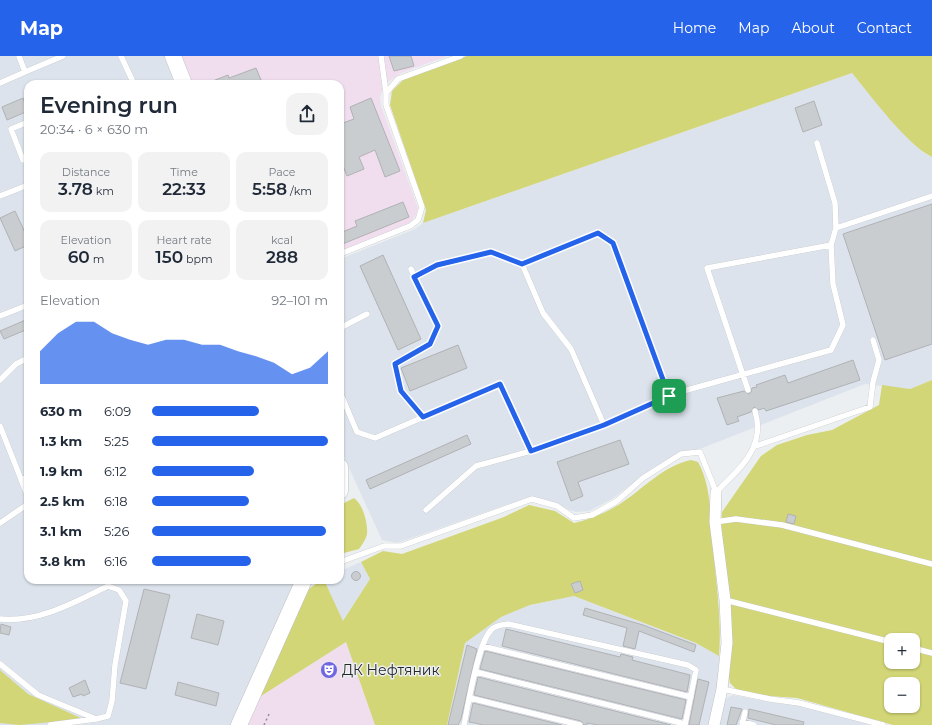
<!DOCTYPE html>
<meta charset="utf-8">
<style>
:root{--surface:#fff;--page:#f2f2f3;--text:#1f2937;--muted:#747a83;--accent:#2563eb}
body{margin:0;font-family:Montserrat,sans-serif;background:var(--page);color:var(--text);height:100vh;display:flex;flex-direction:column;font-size:15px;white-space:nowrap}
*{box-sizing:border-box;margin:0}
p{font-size:13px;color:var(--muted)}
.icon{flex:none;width:22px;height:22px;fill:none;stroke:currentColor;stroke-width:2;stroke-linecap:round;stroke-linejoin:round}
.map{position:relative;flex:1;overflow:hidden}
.details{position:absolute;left:24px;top:24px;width:320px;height:504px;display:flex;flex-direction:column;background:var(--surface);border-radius:12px;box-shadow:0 1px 3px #0004}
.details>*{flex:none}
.controls{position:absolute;left:884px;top:577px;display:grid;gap:8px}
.controls a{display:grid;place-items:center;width:36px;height:36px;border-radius:8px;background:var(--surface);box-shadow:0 1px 3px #0004;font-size:20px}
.pin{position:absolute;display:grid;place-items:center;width:34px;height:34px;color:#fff;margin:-17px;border-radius:8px;box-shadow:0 2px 6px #0006}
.round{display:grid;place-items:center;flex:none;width:42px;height:42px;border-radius:12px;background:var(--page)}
.headline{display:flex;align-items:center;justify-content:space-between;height:68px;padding:0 16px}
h1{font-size:22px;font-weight:600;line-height:30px}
.figures{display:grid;grid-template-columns:repeat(3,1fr);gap:6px;height:68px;padding:4px 16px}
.figures div{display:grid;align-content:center;border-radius:10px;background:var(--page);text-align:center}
.figures b{font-size:17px;font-weight:600}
.figures small{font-size:11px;font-weight:400}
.figures p{font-size:11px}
.chart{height:112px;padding:8px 16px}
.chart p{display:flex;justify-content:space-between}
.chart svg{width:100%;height:72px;margin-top:4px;fill:var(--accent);opacity:.7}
ul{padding:0 16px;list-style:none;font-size:13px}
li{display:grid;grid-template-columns:64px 48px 1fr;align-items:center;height:30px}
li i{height:10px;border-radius:5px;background:var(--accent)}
header{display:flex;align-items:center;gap:24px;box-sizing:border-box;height:56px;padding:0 20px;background:var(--accent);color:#fff}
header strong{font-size:19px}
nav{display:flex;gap:22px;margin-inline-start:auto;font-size:14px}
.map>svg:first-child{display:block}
.commercial{fill:#f0deef}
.built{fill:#dce3ec}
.green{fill:#d2d676;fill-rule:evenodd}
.building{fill:#cacdcf;stroke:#b0b2b5}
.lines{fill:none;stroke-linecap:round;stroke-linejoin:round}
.lane-casing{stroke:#bfc1c3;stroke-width:6}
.street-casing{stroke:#bfc1c3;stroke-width:12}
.secondary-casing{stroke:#bfc1c3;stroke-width:17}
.path{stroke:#8f9193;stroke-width:1.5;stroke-dasharray:2 3;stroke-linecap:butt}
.lane{stroke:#fff;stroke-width:5.5}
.street{stroke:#fff;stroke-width:11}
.secondary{stroke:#fff;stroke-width:16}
.route-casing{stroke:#fff;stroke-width:8}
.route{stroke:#2563eb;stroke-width:5}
.labels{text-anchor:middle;stroke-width:3;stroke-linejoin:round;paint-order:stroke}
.poi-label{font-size:14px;fill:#262728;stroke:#eceff1;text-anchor:start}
</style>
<header>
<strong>Map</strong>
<nav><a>Home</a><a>Map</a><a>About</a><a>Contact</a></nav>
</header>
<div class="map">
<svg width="932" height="669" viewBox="0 0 932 669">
<rect width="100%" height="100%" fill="#eceff1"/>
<path class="commercial" d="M180 0H447L401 17 388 26 383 33 380 41 381 50 418 152 416 159 410 167 340 195V28H191Z
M346 586 375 669H246L258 642Z"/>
<path class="built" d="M0 0H169L181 28H28V524H298L234 669H0Z
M852 17 891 64 924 97 932 101V324L910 333 865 328 654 411 612 443 589 455 576 456 529 441 397 487 382 484 340 392V203L415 173 423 167Z
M361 506 370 523 343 566 324 524H340V515Z
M574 540 696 587 719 600 718 630 709 669H447L465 587 501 561 530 549Z
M733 639 769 646 798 649 871 669H718L724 646 728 641Z"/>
<path class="green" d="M467 0H932V101C907 89 871 40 852 17L423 167 426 154 390 49 392 35 403 24Z
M932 324V669H893L797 642 768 640 737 634 730 627 728 616 721 476 722 456 761 400 777 389 807 379 832 374 879 349 882 329 910 333ZM891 584H913V606H891ZM891 628H913V650H891Z
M691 404 698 406C712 431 710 462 713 490 716 527 722 564 719 600L696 587 574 540 530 549 501 561 465 587 447 669H375L346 586 258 642 302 542 310 532 322 524H324L343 565 370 523 361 506 383 495 402 498 504 461 529 449 555 455 574 467C591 463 605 457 620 448 643 433 663 410 691 404Z
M354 442C363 448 368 468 367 478 366 483 362 489 359 493L340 498V454L342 448Z
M0 614 28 638 83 663 20 669 0 667Z"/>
<path class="building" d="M389 0H411L414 10 394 15Z
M256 12 261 24 249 28H205L228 19 229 22Z
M23 42 28 55 7 64 2 51Z
M371 42 400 115 385 121 375 94 359 101 364 113 347 120 340 102V68L354 63 350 51Z
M814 45 822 69 803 76 795 52Z
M403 146 409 161 340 189V177L357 170 355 165Z
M932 148V288L885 304 843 178Z
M15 155 28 183V189L15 195 0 162Z
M383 199 421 283 398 294 360 210Z
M28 263V273L4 283 0 275Z
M458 289 467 312 410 335 401 312Z
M853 304 860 324 766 355 764 352 759 354 754 351 751 356 737 361 739 365 727 369 717 342 744 335 749 338 751 336 752 332 757 331 756 329 785 319 788 327Z
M467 379 471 388 370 433 366 424Z
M620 384 629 408 578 426 583 440 571 445 557 406Z
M788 458 796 460 794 468 786 466Z
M351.5 520a4.5 4.5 0 1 1 9 0a4.5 4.5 0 1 1-9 0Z
M580 525 583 534 575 537 571 528Z
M144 533 170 539 146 633 120 627Z
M585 552 643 569 696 589 694 596 639 575 635 593 623 590 627 572 583 559Z
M197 558 224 565 218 589 191 582Z
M1 568 11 571 9 579 0 577Z
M506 573 620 601 621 598 633 601 632 604 690 619 687 636 502 590Z
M467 589 477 593 461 663 458 669H448Z
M485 595 686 644 682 663 480 613Z
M478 621 671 669H598L587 667V669H584L581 665 474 639Z
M698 623 709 626 699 669H689Z
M85 624 90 637 83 640 82 638 73 641 69 632Z
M178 626 219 637 216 650 175 639Z
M473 647 562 669H483L475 667 469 666Z
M731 651 742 653 736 669H727Z
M749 653 804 666 803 669H776L748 662Z"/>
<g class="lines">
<g class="lane-casing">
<path id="lane" d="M121 0 134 28
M381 0 386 37
M25 16 63 0
M0 27 25 16 19 0
M817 87 835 147 836 172
M23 104 11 73 28 66
M0 140 28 129
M340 198 410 170 418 164 422 151 386 49V37L398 23 461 0
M411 213 438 271 431 288 395 308 401 335 423 361
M414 221 437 209 491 196 522 208
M0 260 28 249
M340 272 367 258
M0 324 16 308 28 302
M748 334 707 212 831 189
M340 336 357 376 375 382 500 328 531 395
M604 369 669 339
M0 370 28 441
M756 390 870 351 873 326 879 304 873 284
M21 424 28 421
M426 454 476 410 531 395 604 369 571 293 543 257 522 208 598 177 613 187 669 339 831 294 843 269 833 228 831 189 836 172 932 140
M715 466 736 463 782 469 932 508
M0 467 28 448
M340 506 384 490H401L532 443 557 450 574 462 592 459 617 445 643 422 681 398 700 396 716 436C740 413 766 391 755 355
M725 544 891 586
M0 563C38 567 75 546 108 530L119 534 126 545 115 609 112 645 108 660 96 663 50 669
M482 590 691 641
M913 592 932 597
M0 608 38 639 96 663
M476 616 685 668
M722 633 770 643 799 647 883 669
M470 642 580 669
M742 666 754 669
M464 669C468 649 478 587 491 574 495 569 503 569 508 568L688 609 696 614 685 669
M742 669 745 656"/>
</g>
<g class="street-casing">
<path id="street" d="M714 669 722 633 727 587 725 544 715 466 716 436"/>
</g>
<g class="secondary-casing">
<path id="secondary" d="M173 0 184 28
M340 411V435
M239 669 304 524"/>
</g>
<path class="path" d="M264 669 270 656"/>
<use href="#lane" class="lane"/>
<use href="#street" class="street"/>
<use href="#secondary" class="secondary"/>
</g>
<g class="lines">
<g class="route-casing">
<path id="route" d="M598 177 613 187 669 340 604 369 531 395 500 328 423 361 401 335 395 308 430 288 438 270 414 221 437 209 491 196 522 208Z"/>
</g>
<use href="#route" class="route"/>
</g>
<defs>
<g id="theatre-disc" transform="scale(0.9)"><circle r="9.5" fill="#7166e1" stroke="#eceff1"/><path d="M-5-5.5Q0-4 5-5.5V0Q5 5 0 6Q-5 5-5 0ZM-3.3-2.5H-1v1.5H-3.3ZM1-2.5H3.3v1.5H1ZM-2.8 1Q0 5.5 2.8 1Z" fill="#fff"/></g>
</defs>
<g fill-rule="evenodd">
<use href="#theatre-disc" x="329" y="614"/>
</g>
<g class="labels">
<g class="poi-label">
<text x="342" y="619">ДК Нефтяник</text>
</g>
</g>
</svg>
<div class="controls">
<a>+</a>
<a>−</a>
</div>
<div class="pin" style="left:669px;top:340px;background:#1e9e55"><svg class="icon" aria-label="arrive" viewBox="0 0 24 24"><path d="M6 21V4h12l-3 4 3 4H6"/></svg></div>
<section class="details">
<div class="headline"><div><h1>Evening run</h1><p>20:34 · 6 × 630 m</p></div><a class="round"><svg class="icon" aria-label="share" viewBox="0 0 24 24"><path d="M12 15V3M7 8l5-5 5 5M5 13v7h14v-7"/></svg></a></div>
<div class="figures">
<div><p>Distance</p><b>3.78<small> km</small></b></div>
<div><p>Time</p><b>22:33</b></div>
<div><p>Pace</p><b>5:58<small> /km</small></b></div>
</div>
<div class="figures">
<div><p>Elevation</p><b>60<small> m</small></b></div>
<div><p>Heart rate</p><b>150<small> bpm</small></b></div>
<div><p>kcal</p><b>288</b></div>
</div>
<div class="chart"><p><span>Elevation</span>92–101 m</p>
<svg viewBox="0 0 160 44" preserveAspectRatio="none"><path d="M0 44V24L10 13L20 6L30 6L40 13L50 17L60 20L70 17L80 17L90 20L100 20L110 24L120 27L130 31L140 38L150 34L160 24V44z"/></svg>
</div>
<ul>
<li><b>630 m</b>6:09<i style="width:61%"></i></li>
<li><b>1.3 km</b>5:25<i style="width:100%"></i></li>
<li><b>1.9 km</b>6:12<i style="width:58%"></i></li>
<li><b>2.5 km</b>6:18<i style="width:55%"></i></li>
<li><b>3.1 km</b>5:26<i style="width:99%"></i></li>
<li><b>3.8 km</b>6:16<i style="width:56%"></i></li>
</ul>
</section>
</div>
